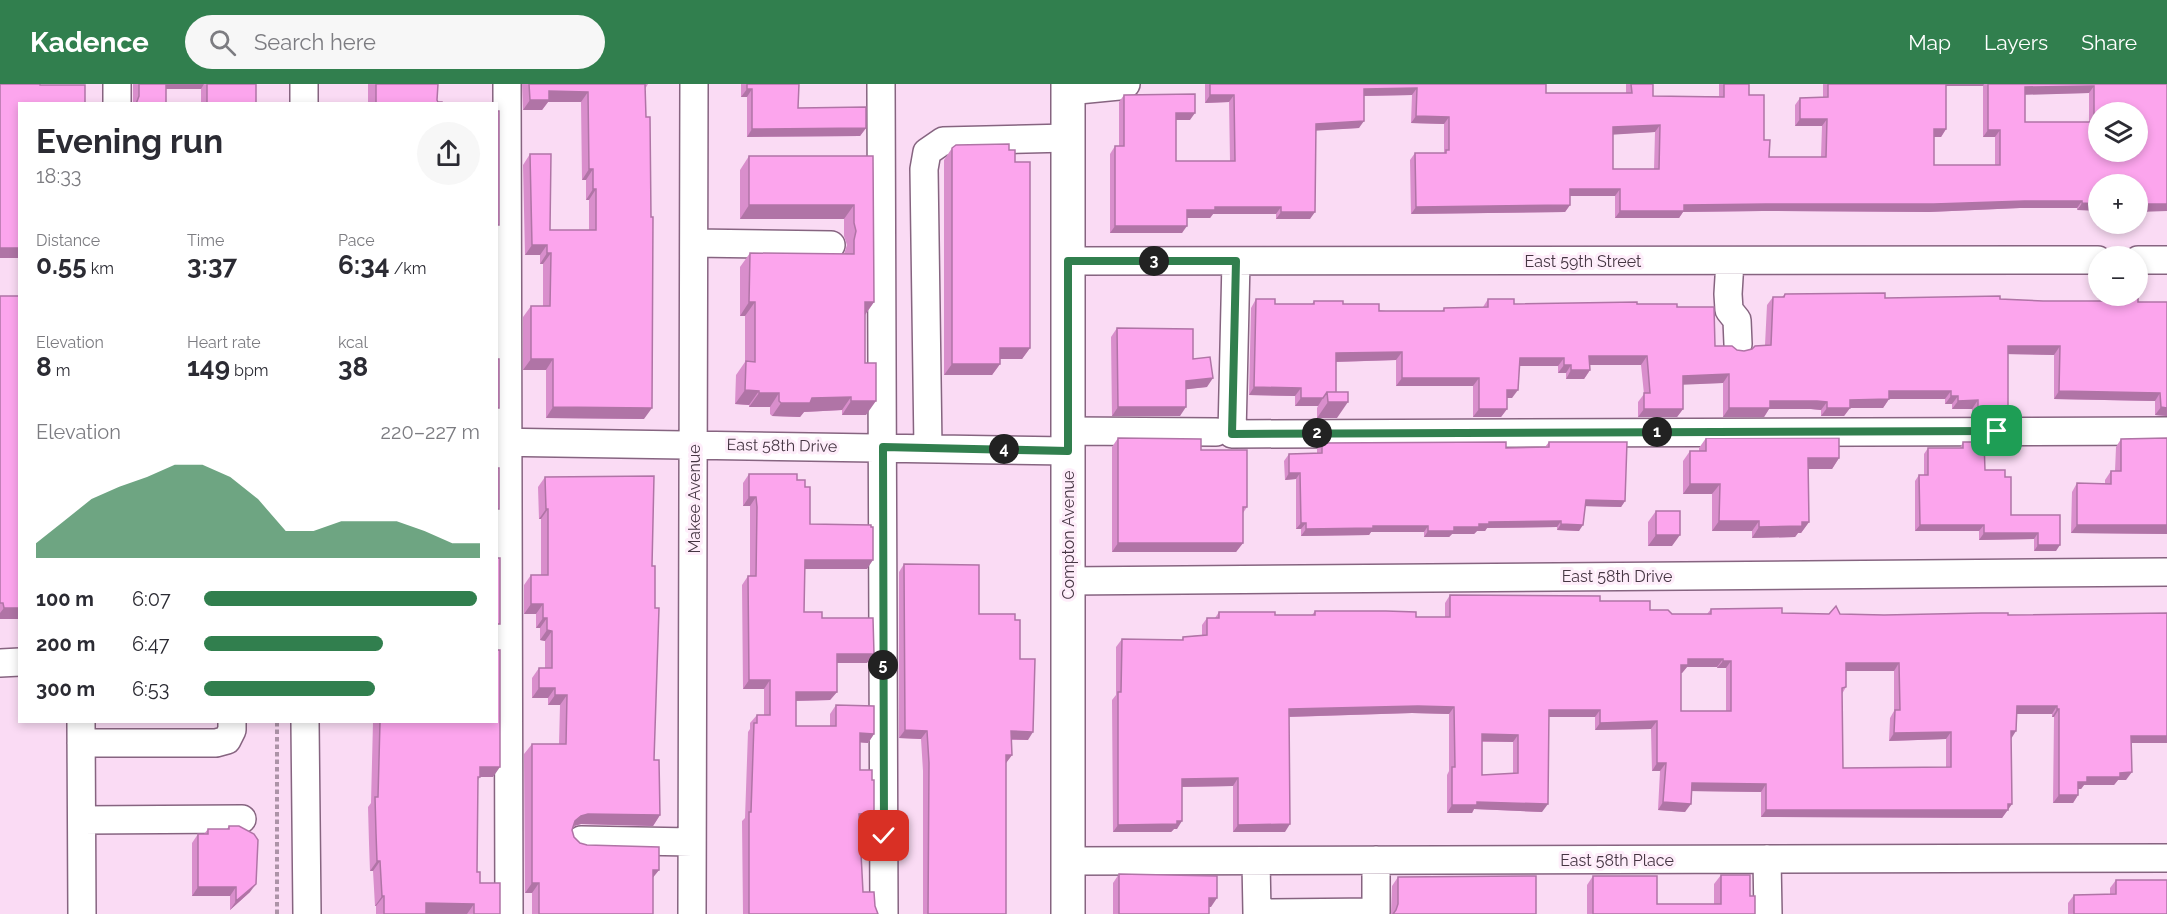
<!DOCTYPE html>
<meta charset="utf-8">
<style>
:root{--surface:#fff;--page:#f7f7f7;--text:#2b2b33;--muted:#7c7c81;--accent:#317f4e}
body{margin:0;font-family:Raleway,sans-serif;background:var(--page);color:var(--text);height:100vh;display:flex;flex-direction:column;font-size:22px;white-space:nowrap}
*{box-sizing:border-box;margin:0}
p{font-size:20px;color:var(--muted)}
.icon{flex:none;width:33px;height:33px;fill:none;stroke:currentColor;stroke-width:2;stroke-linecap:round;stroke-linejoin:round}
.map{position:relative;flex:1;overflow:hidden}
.side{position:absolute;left:18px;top:18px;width:480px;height:621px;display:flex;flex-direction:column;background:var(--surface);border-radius:0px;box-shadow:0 3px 9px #0003}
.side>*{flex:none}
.tools{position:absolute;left:2088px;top:18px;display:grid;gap:12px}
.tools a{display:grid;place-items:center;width:60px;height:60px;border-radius:50%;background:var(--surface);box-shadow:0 3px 9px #0003;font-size:30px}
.pin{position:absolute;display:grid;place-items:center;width:51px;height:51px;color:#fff;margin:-26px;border-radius:12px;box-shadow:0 3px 9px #0006}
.km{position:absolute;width:30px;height:30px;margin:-15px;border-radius:50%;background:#222;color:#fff;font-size:16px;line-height:30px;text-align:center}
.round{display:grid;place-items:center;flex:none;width:63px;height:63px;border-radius:32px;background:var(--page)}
.summary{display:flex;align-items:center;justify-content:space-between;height:102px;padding:0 18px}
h1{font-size:33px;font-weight:700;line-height:45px}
.metrics{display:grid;grid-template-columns:repeat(3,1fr);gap:9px;height:102px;padding:6px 18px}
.metrics div{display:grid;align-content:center}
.metrics b{font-size:26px;font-weight:700}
.metrics small{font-size:16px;font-weight:400}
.metrics p{font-size:16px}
.chart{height:168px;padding:12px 18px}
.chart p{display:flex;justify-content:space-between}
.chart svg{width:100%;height:108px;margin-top:6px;fill:var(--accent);opacity:.7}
ul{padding:0 18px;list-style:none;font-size:20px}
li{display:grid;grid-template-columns:96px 72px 1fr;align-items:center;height:45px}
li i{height:15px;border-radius:8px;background:var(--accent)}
header{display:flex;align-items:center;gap:36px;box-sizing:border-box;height:84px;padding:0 30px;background:var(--accent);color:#fff}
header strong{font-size:28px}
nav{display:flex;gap:33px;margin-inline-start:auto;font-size:21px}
.search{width:420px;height:54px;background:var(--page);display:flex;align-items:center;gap:15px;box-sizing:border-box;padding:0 21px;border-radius:33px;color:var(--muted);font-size:22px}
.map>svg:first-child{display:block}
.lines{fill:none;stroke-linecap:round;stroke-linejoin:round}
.minor-casing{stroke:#866480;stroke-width:30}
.major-casing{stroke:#866480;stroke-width:36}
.path{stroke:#ac93a7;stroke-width:4;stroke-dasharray:4.5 3;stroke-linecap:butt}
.minor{stroke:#fff;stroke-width:27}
.major{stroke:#fff;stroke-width:33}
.wall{fill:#d98ecc;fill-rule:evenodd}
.shaded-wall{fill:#b074a6}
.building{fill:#fca5ed;stroke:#b074a6;stroke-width:1.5;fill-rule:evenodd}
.route-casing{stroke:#fff;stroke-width:12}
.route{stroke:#317f4e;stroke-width:8}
.labels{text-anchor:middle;stroke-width:6;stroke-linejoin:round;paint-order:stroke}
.street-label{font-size:16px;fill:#463643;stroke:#feedfa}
</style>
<header>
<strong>Kadence</strong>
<div class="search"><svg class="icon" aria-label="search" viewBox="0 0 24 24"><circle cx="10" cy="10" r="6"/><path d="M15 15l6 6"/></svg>Search here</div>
<nav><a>Map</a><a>Layers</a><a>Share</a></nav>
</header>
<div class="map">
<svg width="2167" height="830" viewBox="0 0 2167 830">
<rect width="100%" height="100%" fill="#fadbf4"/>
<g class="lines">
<g class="minor-casing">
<path id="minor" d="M117 0V20
M507 0 509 830
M881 0 884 830
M1068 7 1119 2 1126 0
M304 20V0
M694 159 831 161
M2138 176H2167
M1068 177 2098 176
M1236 177 1232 350 2167 347
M1730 177 1728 210 1729 226 1737 236 1738 260
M1068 347 1216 348
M496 358 1068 367
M928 364 924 85 927 68 943 57 1068 54
M1068 497 2167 488
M0 579 20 578
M81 638 82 830
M305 638 307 830
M81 659H216L227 656 232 646V638
M82 736 242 735
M581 756 692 758
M1767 775 1768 830
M1068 777 2167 774
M1256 777 1257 829 1376 828V776
M692 830 694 0"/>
</g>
<g class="major-casing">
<path id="major" d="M1068 0V830"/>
</g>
<path class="path" d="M277 638V830"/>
<use href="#minor" class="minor"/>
<use href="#major" class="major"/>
</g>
<path class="wall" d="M133 0H256V20H201V5H166V20H133Z
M368 0H438L437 16 438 18 442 20H368Z
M522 0H648L645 5 644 335 546 334V286H523V233L531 222H543V180H540V171H525L523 81 530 70 550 146H589V116H586V96H582L581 18H548L542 26H523Z
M741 0H799L798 24 866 44 860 52 747 53V13H741Z
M1205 0H1546V9H1626V0H1653V12H1719V0H1749V11L1769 73H1821L1822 42H1795V21L1800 14 1823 13V0H2167L2077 126V124H2020L1929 128 1762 127 1683 128 1679 134H1615V112H1570V121L1565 128 1411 130 1410 76 1415 69H1444V40L1411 39 1412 11 1364 12 1359 44 1316 46 1310 135H1276V130H1213L1210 134H1187L1182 149H1110V70L1115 62H1119V18L1124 11 1190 36H1176V77H1230L1229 18 1205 19ZM1946 2H1983V53H1995V81H1934V53H1941L1946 45ZM2089 9V38H2025V10ZM1655 48 1654 85H1613V50Z
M952 64 1009 66 1015 78 1030 264 1022 275H1000V280L992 291H944V76Z
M749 72H873L874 218 865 231V279L866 331H842V326L804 328 800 333 772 332 770 330V323H749V321L735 320 736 291 745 278V232H740V183L750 169 844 170 847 161 844 152V135H740V86Z
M1785 210 1885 214 2000 215 2043 217H2107L2109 213 2138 218H2167V332L2155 331V317L2054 315V271L2008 270 2002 332H1972V325H1952V320H1945V315H1889L1883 324H1850L1844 332H1821V326L1811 325H1769L1764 333H1723V299L1683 300V325L1677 333H1638V318L1644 310 1641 281H1589L1590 286 1584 295H1566V289H1558V282H1519L1512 314H1507V325L1501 333H1473V302H1396V276L1336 278V308L1337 334H1317V324L1318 322H1295V312L1249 311 1251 224 1256 215 1275 220H1312L1314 217 1386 227H1442L1444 224 1483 223 1488 215 1514 220H1637L1677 223 1715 262 1744 267 1765 261 1767 221 1773 213H1782Z
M0 212 20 535H0Z
M1117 244 1193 275 1207 303 1186 305 1180 332H1112L1111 253Z
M1118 354 1247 423 1243 429V459L1236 468H1112V363Z
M1706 354 1839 374 1832 385H1808L1809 438 1801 449H1798L1795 453 1752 454V447H1712V410H1683V377L1690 367H1699V364Z
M2167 354V450L2071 449 2072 408 2077 399 2105 400V396L2111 387H2115L2116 363 2121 355Z
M1549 358 1625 417 1621 423 1585 422 1579 447 1557 446V443L1487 444 1485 447H1477L1474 450H1452L1449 453H1424V448H1371L1369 451 1301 452V445H1296V395L1285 396 1284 377 1289 370H1317V365L1322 359 1506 364 1545 363Z
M1963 358 1985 386 2005 393 2011 431H2060L2056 467H2034V455L1979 456V447H1915V397L1919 391H1924V370L1928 364H1960Z
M749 390 797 396 805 403 810 440 867 485H805L804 528 822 534 867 579H837V608L830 616 796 617V642H830V630L836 621 874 650 868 659 860 658V686L872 696 874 729 868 738H859L863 808 875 822 878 830H743L742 737 745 734 748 648 750 645V639L757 631H764V605H743L742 501 748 492H750V422H743V399Z
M545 393 652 482 654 676 660 731 653 742 581 740 574 742 572 746 574 753 580 759 659 786 653 793V830H532V809H525L524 670 532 660H559L560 621H548V614H532V594L539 584H545V557L540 556V544H536V530H524V501L531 491H541V435H539L538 403Z
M1656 427 1672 462H1648V438Z
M904 480 979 530 1015 536 1020 575 1028 656H1011L1012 671 1006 679V830H923V687L921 655 899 654V488Z
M1450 511 1600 517 1672 530H1707L1711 525 1782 529 1884 531H2008L2167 659H2132L2126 696H2118L2114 701H2084L2081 705H2078V711L2073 719H2053L2054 633H2052V630H2016L2011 654 2012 720 2002 734 1761 733V708L1692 707 1685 728 1658 726 1660 687H1652L1651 645 1595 646V633H1549L1542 728 1474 725 1472 729H1447V691L1449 687V630L1412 629 1289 633 1285 748H1233V702L1182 703 1177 745H1174L1171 748H1113L1112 616 1116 611V563L1122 555 1182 556 1183 553 1202 551V541L1207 534H1215L1219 528 1275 531H1312L1315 527 1416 533H1445V519ZM1687 583H1717V584H1726V627H1681V589H1682ZM1846 587H1894V627L1890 634 1889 657 1946 655V683L1843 684 1842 610 1846 603ZM1482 658H1513V690L1482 691Z
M373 638H496L493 693H480L478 696 477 788 480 799 500 830H376V822H375L373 787H370L369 759 368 723 371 719Z
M229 742 250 808 230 826V812H192V759L198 750H204L208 745H227Z
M1119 790 1211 823H1209V830H1113V799Z
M1721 791 1750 812 1755 830H1587V801L1593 792 1657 820H1714V800Z
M1398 793 1536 830H1391L1392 802Z
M2116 796 2167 830H2068V819L2074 811 2110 810V804Z"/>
<path class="shaded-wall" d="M163 0H204L201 5H160Z
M1943 0H1984L1983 2H1942Z
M2094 2 2089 9 2020 11 2025 3Z
M1417 4 1412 11 1359 12 1364 5Z
M747 5H752L747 13H741Z
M549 7 588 8 581 18H548L542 26H523L530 16Z
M1210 11H1234L1229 18 1205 19Z
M1176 29H1195L1190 36H1171Z
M1416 32 1449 33 1444 40 1411 39Z
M1800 35H1827L1822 42H1795Z
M1364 37 1359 44 1311 47 1316 40Z
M1660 41 1655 48 1608 51 1613 43Z
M866 44 860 52 747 53 752 45Z
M1934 45H1946L1941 53H1929Z
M1988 46H2000L1995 53H1983Z
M589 85H593L586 96H582Z
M593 105H596L589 116H586Z
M1570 105H1620L1615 112H1565Z
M2025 117H2082L2077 124H2020L1929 128 1762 127 1683 128 1679 134H1615L1620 127 1684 121Z
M2082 119 2098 120V127L2077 126Z
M2138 120H2167V127L2138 128Z
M749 121H854L844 135H740Z
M1570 121 1565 128 1411 130 1416 123Z
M1215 123H1281L1276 130H1213L1210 134H1182L1187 126Z
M1281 128H1315L1310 135H1276Z
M1115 142H1187L1182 149H1110Z
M532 161H547L540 171H525Z
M0 164H20V174H0Z
M547 169H551L543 180H540Z
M749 218H755L745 232H740Z
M865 218H874L864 232Z
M2008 262H2060L2054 271 2002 270Z
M1000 264H1030L1022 275H992Z
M1402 268 1396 276 1331 278 1336 269Z
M1589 272H1647L1641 281H1584Z
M1520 274H1564L1558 282H1514Z
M531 275H553L546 286H523Z
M952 280H1000L992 291H944Z
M1564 281H1571L1566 289H1558Z
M1571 286H1590L1584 295H1566Z
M1729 290 1723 299 1677 301 1683 292Z
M1213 294 1207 303 1180 306 1186 297Z
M1402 294H1479L1473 302H1396Z
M1254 303 1301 304 1295 312 1249 311Z
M745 306 759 307 749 321 735 320Z
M1507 306H1518L1512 314H1501Z
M1889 307H1951L1945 315H1883Z
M2059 307 2160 309 2155 317 2054 315Z
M759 309H779L770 323H749Z
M1951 312H1958L1952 320H1945Z
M851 313 842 326 804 328 800 333 772 332 781 319 812 314Z
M1301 314H1323L1318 322H1295Z
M1889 315 1883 324H1845H1850L1844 332H1821L1827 324 1850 316Z
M1978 316 1972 325H1952L1958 317Z
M851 317H876L866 331H842Z
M1770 317H1817L1827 318 1821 326 1811 325H1769L1764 333H1723L1729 324Z
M1328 318H1348L1337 334H1317Z
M553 323 652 324 644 335 546 334Z
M1118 323H1186L1180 332H1112Z
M2161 323 2167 324V332L2155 331Z
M1978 324H2008L2002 332H1972Z
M1479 325H1507L1501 333H1473Z
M1644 325H1683L1677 333H1638Z
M1808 374H1839L1832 385H1801Z
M1289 389H1300L1296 395 1285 396Z
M1690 400H1720L1712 410H1683Z
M749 413H756L750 422H743Z
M1586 416 1625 417 1621 423 1581 422Z
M546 425H548L541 435H539Z
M1561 437 1557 443 1487 444 1485 447H1477L1474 450H1452L1449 453H1424L1428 447 1479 440 1489 438Z
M1719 437H1759L1752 447H1712Z
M1802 438H1809L1801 449H1798L1795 453 1752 454 1759 443Z
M1301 439H1306L1301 445H1296Z
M1561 440 1583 441 1579 447 1557 446Z
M1920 441H1984L1979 447H1915Z
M2077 441H2167V450L2071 449Z
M1373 442H1428L1424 448H1371L1369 451 1301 452 1306 445Z
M1984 449H2038L2034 455 1979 456Z
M1656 451H1680L1672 462H1648Z
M1118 459H1243L1236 468H1112Z
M2038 461H2060L2056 467H2034Z
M805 476H873L867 485H799Z
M531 520H543L536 530H524Z
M4 524H20V535H0V529Z
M543 534H547L540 544H536Z
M547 546 552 547 545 557 540 556Z
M837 570H874L867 579H830Z
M1688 575H1723L1717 583H1687L1682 589H1676L1681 581Z
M1723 577H1731L1726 584H1717Z
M1846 579H1899L1894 587H1840Z
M749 596H770L764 605H743Z
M539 604H555L548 614H532Z
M796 608H837L830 616 790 617Z
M555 611H567L560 621H548Z
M1418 622 1454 623 1449 630 1412 629 1284 633 1289 625Z
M2017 622H2057L2052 630H2011Z
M2057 625H2059L2054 633H2052Z
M1549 626H1600L1595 633H1543Z
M1657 637 1651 645 1595 646 1600 639Z
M905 646 927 647 921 655 899 654Z
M1011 647 1033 648 1028 656 1005 655Z
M2011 647H2016L2011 655Z
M1951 648 1946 655 1889 657 1894 649Z
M860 649 874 650 868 659 853 658Z
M1482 650 1518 651 1513 658 1477 657Z
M2131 652H2167V659H2126Z
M1006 671H1012L1006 679Z
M1657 679H1666L1660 687H1652Z
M480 683H500L493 693H473Z
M2132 688 2126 696H2118L2114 701H2084L2081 705H2073L2078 698 2087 693 2120 689Z
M1238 694 1233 702 1176 703 1182 695Z
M1692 699 1766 700 1761 708 1687 707Z
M2059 711H2078L2073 719H2053Z
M1477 718 1548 720 1542 728 1474 725 1472 729H1447L1452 721Z
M1663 718 1691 720 1685 728 1658 726Z
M2012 720 2002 734 1761 733 1766 726Z
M874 729 868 738H852L859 730Z
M588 730 660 731 653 742 581 740 574 742 575 737 581 732Z
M1177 737H1182L1177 745H1174L1171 748H1113L1118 741Z
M1290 740 1285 748H1233L1238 741Z
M377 777H380L373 787H370Z
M653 786H659L651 796Z
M532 799H539L532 809H525Z
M256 800 250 808 230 826 236 817Z
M198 803H236L230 812H192Z
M382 812H384L376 822H375Z
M1209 814H1217L1211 823H1203Z
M426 819 474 820 467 830H419Z"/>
<path class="building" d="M0 0H40V1H85V20H20V164H0Z
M139 0H166V20H136L139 12Z
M207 0H256V20H207Z
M376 0H438L437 16 438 18H442V20H376Z
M529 0H645L646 33H650L651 133H653L652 324 553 323V275H531V222H550L551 169H547V161H532L530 70H551L550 146H596V105H593V85H589L588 8 549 7V16H530Z
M747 0H799L798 24 866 23V44L752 45V5H747Z
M1210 0H1546V9H1632L1631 0H1653V12L1724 13V0H1749V11H1764V56H1770L1769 73H1826L1827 35H1800V14L1828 13V0H1946V45H1934V81H2000V46H1988V0H2167V120H2138V100H2098V120L2082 119V117H2025L1934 120H1767L1684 121V127H1620V105H1570V121L1416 123 1415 69H1446V66H1449V33L1416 32 1417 4 1364 5V37L1316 40 1315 128H1281V123H1215V126H1187V142H1115V62H1124V11L1195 10V29H1176V77H1235L1234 11H1210ZM2094 2V38H2025V3ZM2098 28H2138V68H2098ZM1660 41 1659 85H1613V43Z
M496 27H499V141H496Z
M1009 60V66H1015V78H1030V264H1000V280H952V64L956 61Z
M749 72H873L874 218H865V279H876V317H851V313L812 314 810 319H781L779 317V309H759V307L745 306 746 277 755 278V218H749L750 169 854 170V156L856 147 854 139V121H749Z
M1885 209V214L2000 212V215L2043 217H2109V213H2138V218H2167V324L2161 323 2160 309 2059 307 2060 262H2008V324H1978V316L1958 317V312H1951V307H1889V315L1850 316V324H1827V318L1817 317H1770V324H1729V290L1683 292V325H1644V309H1650L1647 272H1589L1590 286H1571V281H1564V274H1520L1518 306H1507V325H1479V294H1402V268L1336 269V308H1327L1323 314H1301V304L1254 303 1256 215H1275V220H1314V217H1343V220H1379V227H1444V224L1488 223V215H1514V220L1637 218V220H1677V223H1714L1715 262H1732L1737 266 1744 267 1752 265 1755 262 1771 261 1773 213H1784L1785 210Z
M0 212H20V524H4L3 519H0Z
M1117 244 1193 245V275L1210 273 1213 294 1186 297V323H1118Z
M496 275H499V324H496Z
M1327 308H1348V318H1328Z
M1118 354 1201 355V366H1247V423H1243V459H1118Z
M1706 354H1839V374H1808L1809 438H1802V442L1759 443V437H1719L1720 400H1690V367H1706Z
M2167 354V441H2077V399L2111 400V387H2121V355Z
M1506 358V364L1549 363V358H1627L1625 417 1586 416 1583 441 1561 440V437L1489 438V440H1479V443H1454V447H1428V442H1373V444L1306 445V439H1301L1300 389H1289V370L1322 369V359Z
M1963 358H1984L1985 386H2005V393H2011V431H2060V461H2038V449H1984V441H1920L1919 391H1928V364H1963Z
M496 384H499V425H496Z
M749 390H797V396H805V403H810V440L871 441V443H873V476H805L804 528H822V534H873L874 570H837V608H796V642H836V621L874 622V650L860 649V686H872V696H874V729L859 730 863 808H874L875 822 878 830H749V728H751L754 639H757V631H770V596H749L748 492H756L757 423 756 413H749Z
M654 392 652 482H655V524H659L654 676H659L660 731 588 730 581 732 575 737 572 746 574 753 580 759 587 761 659 763V786H653V830H539V799H532V660H566L567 611H555V604H539V584H552V547L547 546V534H543V520H531V491H548V425H546L545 393Z
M1656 427H1680V451H1656Z
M496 474H500V540H496Z
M904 480 979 481V530H1015V536H1020V575H1035L1033 648 1011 647 1012 671H1006V830H928L929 679 927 647 905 646Z
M1450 511 1600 512V517H1650V526H1668L1672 530H1711V525L1782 524V529L1829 530 1836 522 1840 530 1884 531 1982 529H2008V531L2167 529V652H2131L2132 688 2120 689V693H2087V698H2078V711H2059V625H2057V622H2017L2016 647H2011L2012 720H2008V726H1766V700L1692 699 1691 720 1663 718 1666 679H1657V637L1600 639V626H1549L1548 720 1477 718V721H1452V683H1455L1454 623 1418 622 1289 625 1290 740 1238 741V694L1182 695V737H1177V740L1118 741V608H1121L1122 555 1183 556V553L1207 551V534H1219V528H1275V531H1315V527H1386L1416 528V533H1450ZM1688 575H1723V577H1731V627H1681V581H1688ZM1846 579H1899L1900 626H1895L1894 649 1951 648V683L1843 684 1842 604 1846 603ZM1482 650 1518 651V689L1482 691Z
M496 566H500V683H480V693H478L477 788H480V799H500V830H474V820L426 819V830H384V812H382L380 777H377L376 749 375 713H378L380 638H496Z
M229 742H239L254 750 258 756 256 800 236 817V803H198V750H208V745H229Z
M1119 790 1217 792V814H1209V830H1119Z
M1721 791H1750V812H1755V830H1593V792H1657V820H1721Z
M1536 792V830H1393L1396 826 1398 820V793Z
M2116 796H2167V830H2074V811L2116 810Z"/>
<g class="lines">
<g class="route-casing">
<path id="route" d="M884 752 883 363 1068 367V177H1236L1232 350 1997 347"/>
</g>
<use href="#route" class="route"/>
</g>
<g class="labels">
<g class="street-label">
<text x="1583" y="183">East 59th Street</text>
<text transform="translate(782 361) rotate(1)" y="6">East 58th Drive</text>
<text transform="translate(694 415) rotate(-90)" y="6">Makee Avenue</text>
<text transform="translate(1068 451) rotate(-90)" y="6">Compton Avenue</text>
<text x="1617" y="498">East 58th Drive</text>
<text x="1617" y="782">East 58th Place</text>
</g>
</g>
</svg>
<div class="tools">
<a><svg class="icon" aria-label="layers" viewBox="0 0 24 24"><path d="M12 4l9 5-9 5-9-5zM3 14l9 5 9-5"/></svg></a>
<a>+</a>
<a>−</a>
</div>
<div class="pin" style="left:1997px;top:347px;background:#1e9e55"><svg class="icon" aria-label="arrive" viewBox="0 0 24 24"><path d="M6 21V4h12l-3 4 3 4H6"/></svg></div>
<div class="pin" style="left:884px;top:752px;background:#d93025"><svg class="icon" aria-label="check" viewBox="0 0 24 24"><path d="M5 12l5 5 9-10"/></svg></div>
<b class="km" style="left:1657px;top:348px">1</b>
<b class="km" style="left:1317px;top:349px">2</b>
<b class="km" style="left:1154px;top:177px">3</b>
<b class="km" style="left:1004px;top:365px">4</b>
<b class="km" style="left:883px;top:581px">5</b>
<section class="side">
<div class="summary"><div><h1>Evening run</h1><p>18:33</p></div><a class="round"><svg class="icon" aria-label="share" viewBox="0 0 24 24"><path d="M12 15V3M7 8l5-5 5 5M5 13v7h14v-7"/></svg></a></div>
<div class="metrics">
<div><p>Distance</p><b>0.55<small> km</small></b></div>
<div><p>Time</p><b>3:37</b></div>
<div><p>Pace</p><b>6:34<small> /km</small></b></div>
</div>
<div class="metrics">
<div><p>Elevation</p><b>8<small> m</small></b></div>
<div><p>Heart rate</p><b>149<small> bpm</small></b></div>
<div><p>kcal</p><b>38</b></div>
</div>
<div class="chart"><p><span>Elevation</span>220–227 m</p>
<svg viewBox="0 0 160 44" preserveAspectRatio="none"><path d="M0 44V38L10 29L20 20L30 15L40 11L50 6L60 6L70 11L80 20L90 33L100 33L110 29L120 29L130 29L140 33L150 38L160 38V44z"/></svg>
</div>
<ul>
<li><b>100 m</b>6:07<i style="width:99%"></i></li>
<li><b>200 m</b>6:47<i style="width:65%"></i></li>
<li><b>300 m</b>6:53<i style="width:62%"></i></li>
</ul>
</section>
</div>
